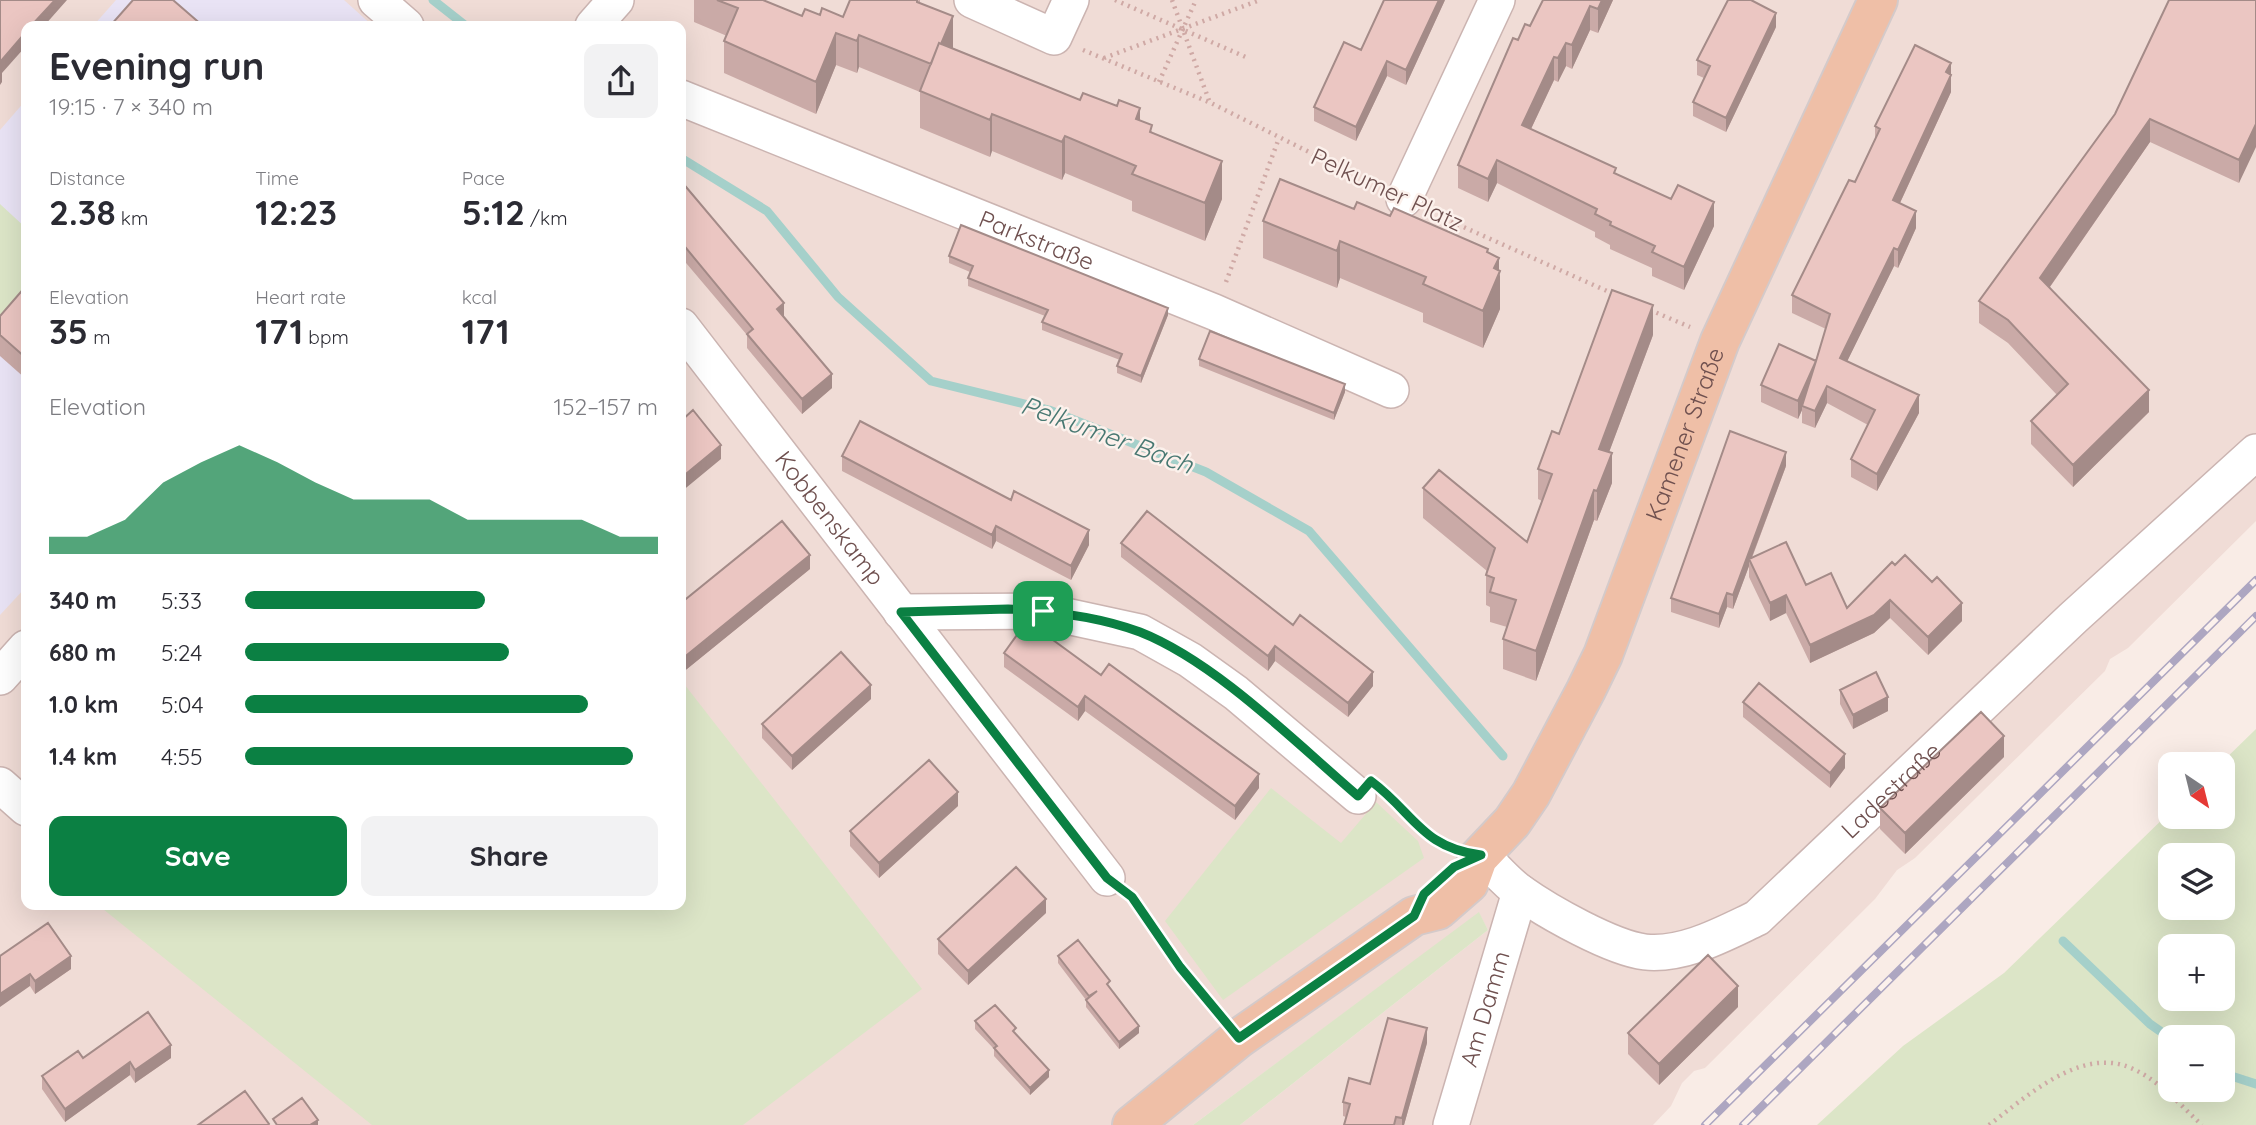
<!DOCTYPE html>
<meta charset="utf-8">
<style>
:root{--surface:#fff;--page:#f2f2f3;--text:#2b2b33;--muted:#7c7c81;--accent:#0b8043}
body{margin:0;font-family:Quicksand,sans-serif;background:var(--page);color:var(--text);height:100vh;display:flex;flex-direction:column;font-size:26px;white-space:nowrap}
*{box-sizing:border-box;margin:0}
p{font-size:23px;color:var(--muted)}
.icon{flex:none;width:38px;height:38px;fill:none;stroke:currentColor;stroke-width:2;stroke-linecap:round;stroke-linejoin:round}
.map{position:relative;flex:1;overflow:hidden}
.drawer{position:absolute;left:21px;top:21px;width:665px;height:889px;display:flex;flex-direction:column;background:var(--surface);border-radius:14px;box-shadow:0 7px 28px #0002}
.drawer>*{flex:none}
.needle{width:46px;rotate:145deg}
.buttons{position:absolute;left:2158px;top:752px;display:grid;gap:14px}
.buttons a{display:grid;place-items:center;width:77px;height:77px;border-radius:14px;background:var(--surface);box-shadow:0 7px 28px #0002;font-size:35px}
.pin{position:absolute;display:grid;place-items:center;width:60px;height:60px;color:#fff;margin:-30px;border-radius:14px;box-shadow:0 4px 10px #0006}
.round{display:grid;place-items:center;flex:none;width:74px;height:74px;border-radius:14px;background:var(--page)}
.head{display:flex;align-items:center;justify-content:space-between;height:119px;padding:0 28px}
h1{font-size:38px;font-weight:800;line-height:52px}
.metrics{display:grid;grid-template-columns:repeat(3,1fr);gap:10px;height:119px;padding:7px 28px}
.metrics div{display:grid;align-content:center}
.metrics b{font-size:35px;font-weight:800}
.metrics small{font-size:19px;font-weight:400}
.metrics p{font-size:19px}
.chart{height:196px;padding:14px 28px}
.chart p{display:flex;justify-content:space-between}
.chart svg{width:100%;height:126px;margin-top:7px;fill:var(--accent);opacity:.7}
.button{display:flex;gap:14px;margin-top:auto;padding:14px 28px}
.button a{flex:1;height:80px;border-radius:14px;background:var(--accent);color:#fff;font-size:28px;font-weight:800;line-height:80px;text-align:center}
.button a+a{background:var(--page);color:var(--text)}
ul{padding:0 28px;list-style:none;font-size:23px}
li{display:grid;grid-template-columns:112px 84px 1fr;align-items:center;height:52px}
li i{height:18px;border-radius:9px;background:var(--accent)}
.map>svg:first-child{display:block}
.residential{fill:#f0dcd6;fill-rule:evenodd}
.education{fill:#e9e3f5}
.green{fill:#dce5c7;fill-rule:evenodd}
.lines{fill:none;stroke-linecap:round;stroke-linejoin:round}
.stream{stroke:#a5d0ca;stroke-width:9}
.minor-casing{stroke:#cbb4b1;stroke-width:38}
.major-casing{stroke:#d4caca;stroke-width:42}
.path{stroke:#cfa9a5;stroke-width:4.5;stroke-dasharray:2 5;stroke-linecap:butt}
.minor{stroke:#fff;stroke-width:35}
.major{stroke:#efbfa7;stroke-width:38}
.rail-casing{stroke:#ada6c1;stroke-width:8}
.rail{stroke:#fcf1ec;stroke-width:5;stroke-dasharray:16;stroke-linecap:butt}
.wall{fill:#caaaa7}
.shaded-wall{fill:#a48b88}
.building{fill:#ebc6c2;stroke:#a48b88;stroke-width:2}
.route-casing{stroke:#fff;stroke-width:14}
.route{stroke:#0b8043;stroke-width:9}
.labels{text-anchor:middle;stroke-width:5;stroke-linejoin:round;paint-order:stroke}
.street-label{font-size:24px;fill:#6f504f;stroke:#fcf1ec}
.water-label{font-size:26px;font-style:italic;fill:#487872;stroke:#fcf1ec}
</style>
<div class="map">
<svg width="2256" height="1125" viewBox="0 0 2256 1125">
<rect width="100%" height="100%" fill="#f9ece6"/>
<path class="residential" d="M0 0H2256V521L2128 648 2110 659 2105 671 1915 858 1897 870 1875 899 1705 1068 1694 1071 1682 1083 1671 1106 1653 1125H1240L1488 930 1479 913 1193 1125H0ZM26 26H681V905H26Z"/>
<path class="education" d="M116 0H344L373 26H93Z
M26 100V587L0 615V130Z"/>
<path class="green" d="M0 204 26 228V307L0 337Z
M681 680 922 989 743 1125H372L98 905H681Z
M2256 729V1125H1817L1903 1046 2004 973 2170 812V817H2222V765H2219ZM2170 856H2222V908H2170ZM2170 947H2222V999H2170ZM2170 1038H2222V1090H2170Z
M1271 788 1341 843 1376 802 1418 841 1424 858 1223 1000 1165 921Z
M1479 912 1488 930 1240 1125H1193Z"/>
<g class="lines">
<path class="stream" d="M433 0 466 26
M681 158 767 211 838 297 931 381 1049 410 1206 472 1309 531 1503 756
M2063 941 2150 1024 2170 1038
M2222 1073 2256 1084"/>
<g class="minor-casing">
<g id="minor">
<path d="M376 0 406 26"/>
<path d="M972 0 1054 37 1071 0"/>
<path d="M593 26 616 0"/>
<path id="s1" d="M681 98 1214 312 1391 390"/>
<path d="M1404 199 1497 0"/>
<path id="s2" d="M681 326 1107 878"/>
<path d="M901 612 1043 611 1140 632 1190 660 1236 693 1358 796"/>
<path d="M0 677 26 648"/>
<path d="M0 785 26 808"/>
<path id="s3" d="M1481 855C1494 867 1506 882 1520 892 1548 912 1612 948 1645 952 1684 956 1723 934 1757 918L2073 618 2256 452"/>
<path id="s4" d="M1451 1125 1520 892"/>
</g>
</g>
<g class="major-casing">
<g id="major">
<path id="s5" d="M1132 1125 1239 1038 1414 916 1438 910 1469 883 1478 858 1512 822 1531 794 1586 690 1603 655 1720 341 1878 0"/>
</g>
</g>
<path class="path" d="M1115 0 1248 58
M1172 0 1210 103
M1083 50 1211 103 1377 186
M1104 58 1260 0
M1159 82 1196 0
M1432 213 1616 295
M1226 282 1279 138
M1650 310 1690 327
M1391 798 1426 835 1446 848
M1130 896 1180 967 1217 1012
M1989 1125C2026 1097 2081 1046 2131 1068 2159 1080 2180 1105 2202 1125"/>
<use href="#minor" class="minor"/>
<use href="#major" class="major"/>
<g class="rail-casing">
<path id="rail" d="M1705 1125 2256 580
M1743 1125 2256 616"/>
</g>
<use href="#rail" class="rail"/>
</g>
<path class="wall" d="M694 0H763L802 16 820 15 843 17 920 0V3L953 48 1080 100 1140 120 1222 199 1205 241 1132 211V201L1065 173 1062 180 992 151 990 157 920 128V92L859 67 857 73 836 65 816 114 724 73V41L727 36 694 22Z
M1445 0 1406 85 1387 76 1356 141 1314 121V107L1361 50Z
M1543 0H1613L1598 33 1590 30 1572 69 1566 66 1558 82 1554 80 1531 129 1714 226 1684 290 1652 276V268L1610 249V245L1595 237V232L1497 183 1488 202 1458 188V165L1518 40 1530 26Z
M2256 0 2239 183 2150 142 2050 287 2149 412 2073 487 2031 444V421L2057 395 2008 343 1979 323V301L2115 114Z
M1776 27 1726 132 1693 116V102L1704 78 1697 75V60Z
M1951 63V92L1900 203 1916 228 1898 268 1894 266 1847 361 1919 413 1877 491 1851 477V459L1868 425 1827 403 1815 428 1802 423V410L1798 419 1761 402V385L1816 361 1826 329 1792 313V295L1855 182 1875 139V126Z
M681 181 784 317 832 388 802 414 747 348V335L681 257Z
M1354 209 1390 216 1488 253 1499 271 1500 309 1483 348 1423 322V313L1340 278 1337 288 1263 258V221Z
M949 256 1168 315 1141 383 1117 373V366L1120 360 1042 330V322L1045 316 968 286V278L970 272 949 263Z
M26 286V379L0 356V316Z
M1653 335 1609 452 1612 483 1597 521 1594 520 1536 681 1503 669V639L1507 627 1490 622V607L1486 605V575L1487 571 1423 518V488L1527 542 1542 501 1538 499V469L1559 434Z
M1199 359 1345 392 1334 420 1199 366Z
M842 456 1011 500 1089 545 1071 580 996 541 992 549 842 471Z
M1786 466 1752 558 1806 585 1847 608 1892 562 1962 621 1928 655 1890 618 1874 633 1810 663 1786 613 1770 621 1749 577V566L1733 609 1727 607 1719 628 1671 612V598Z
M1121 543 1373 686 1348 717 1275 661 1268 671 1121 557Z
M810 569 682 673 681 671V603Z
M1004 653 1101 675 1259 788 1235 820 1085 711 1078 721 1004 667Z
M1840 690 1888 711 1853 729 1840 704Z
M871 699 792 770 762 738V724Z
M1743 702 1845 768 1830 788 1743 717Z
M2004 757 1905 854 1880 829V808Z
M958 806 879 878 850 846V831Z
M1046 913 968 985 938 954V939Z
M0 956 71 969 35 994 30 986Z
M1058 956 1110 989 1139 1033 1119 1049 1086 1007V1000L1058 963Z
M1738 1007 1659 1085 1628 1054V1033Z
M975 1021 1016 1035 1049 1077 1030 1095 994 1056V1049L975 1029Z
M1427 1043 1404 1125H1344L1346 1117 1343 1116V1102Z
M83 1058H171L135 1083 130 1075 65 1122 42 1089V1076Z"/>
<path class="shaded-wall" d="M55 0H67L44 26H31Z
M1439 0H1445L1406 85V70Z
M1602 0H1613L1598 33V9Z
M1590 6V30L1572 69V45Z
M1776 13V27L1726 132V118Z
M953 16V48L932 97V65Z
M26 32V46L2 73V82L0 85V62Z
M836 33V65L816 114V82Z
M859 35V67L857 73V41Z
M1566 43V66L1558 82V58Z
M1554 57V80L1522 148V125Z
M1387 61V76L1356 141V127Z
M1951 63V92L1893 218V200L1946 72Z
M1140 108V146L1136 119Z
M992 114V151L990 157V120Z
M2150 119V142L2040 301V278Z
M2256 124V147L2239 183V160Z
M1065 136V173L1062 180V142Z
M1497 160V183L1488 202V179Z
M1222 161V199L1205 241V203Z
M1714 202V226L1684 290V267Z
M1916 211V228L1898 268V250Z
M1340 241V278L1337 288V251Z
M1894 248V266L1840 376V358Z
M1499 258V276L1500 271V309L1483 348V311L1494 268Z
M784 303V317L777 309Z
M1653 305V335L1599 479V449Z
M1168 308V315L1141 383V376Z
M1816 361 1802 406V410L1798 419V401Z
M832 374V388L802 414V399Z
M1345 384V392L1334 420V413Z
M1827 386V403L1815 428V411Z
M2149 390V412L2073 487V465Z
M1919 395V413L1877 491V474Z
M721 445V459L681 492V478Z
M1786 452V466L1750 562 1749 559V566L1733 609V595Z
M1612 453V483L1597 521V491Z
M1594 490V520L1536 681V651Z
M996 526V541L992 549V535Z
M1089 530V545L1071 580V566Z
M810 555V569L682 673V659Z
M1727 593V607L1719 628V614Z
M1786 595V613L1770 621V603Z
M1890 600V618L1874 633 1810 663V645Z
M1962 603V621L1928 655V637Z
M1275 646V661L1268 671V656Z
M1373 672V686L1348 717V703Z
M871 685V699L792 770V756Z
M1085 696V711L1078 721V707Z
M1888 697V711L1853 729V715Z
M2004 736V757L1905 854V833Z
M1845 754V768L1830 788V773Z
M1259 774V788L1235 820V806Z
M958 792V806L879 878V863Z
M1046 899V913L968 985V971Z
M71 956V969L35 994V981Z
M30 974V986L0 1007V994Z
M1738 986V1007L1659 1085V1064Z
M1139 1026V1033L1119 1049V1042Z
M1427 1028V1043L1404 1125H1402V1118Z
M171 1045V1058L135 1083V1070Z
M130 1062V1075L65 1122V1109Z
M1049 1070V1077L1030 1095V1088Z
M318 1120V1125H310Z"/>
<path class="building" d="M0 0H55L31 26H26V32L0 62Z
M133 0H173L203 26H110Z
M717 0H763L802 16 805 9 820 15 822 8 843 17 850 0H917V2L953 16 941 44 939 43 931 64 859 35 857 41 836 33 816 82 724 41 738 8Z
M1384 0H1439L1406 70 1387 61 1356 127 1314 107 1344 42 1361 50Z
M1543 0H1602L1598 9 1590 6 1572 45 1566 43 1558 58 1554 57 1522 125 1616 168 1614 173 1671 199 1678 185 1714 202 1684 267 1652 252 1655 246 1610 225 1611 222 1595 214 1597 209 1497 160 1488 179 1458 165 1513 38 1518 40 1525 24 1530 26Z
M1728 0H1751L1776 13 1726 118 1693 102 1710 66 1697 60Z
M2169 0H2256V124L2239 160 2150 119 2040 278 2149 390 2073 465 2031 421 2068 384 2008 320 1979 301 2115 114Z
M939 43 1080 100 1083 93 1117 106 1119 100 1140 108 1136 119 1152 125 1150 132 1222 161 1205 203 1132 174 1136 166 1065 136 1062 142 992 114 990 120 920 91Z
M1915 45 1951 63 1946 72 1951 75 1893 200 1916 211 1898 250 1894 248 1840 358 1919 395 1877 474 1851 459 1875 410 1827 386 1815 411 1802 406 1816 361 1798 401 1761 385 1779 344 1816 361 1830 314 1792 295 1849 180 1855 182 1880 129 1875 126Z
M1280 179 1354 209 1357 202 1390 216 1394 208 1488 249 1487 252 1499 258 1494 268 1500 271 1483 311 1423 284 1426 277 1340 241 1337 251 1263 221Z
M681 181 784 303 777 309 832 374 802 399 747 334 753 329 681 242Z
M961 225 1168 308 1141 376 1117 366 1122 354 1042 322 1048 310 968 278 973 266 949 256Z
M26 286V358L0 335V316Z
M1612 290 1653 305 1599 449 1612 453 1597 491 1594 490 1536 651 1503 639 1516 600 1490 592 1494 578 1486 575 1495 548 1423 488 1439 470 1527 542 1552 474 1538 469 1552 431 1559 434Z
M1210 331 1345 384 1334 413 1199 359Z
M693 410 721 445 681 478V421Z
M860 421 1011 500 1014 491 1089 530 1071 566 996 526 992 535 842 456Z
M1730 431 1786 452 1733 595 1727 593 1719 614 1671 598Z
M1147 511 1293 625 1300 615 1373 672 1348 703 1275 646 1268 656 1121 543Z
M782 521 810 555 682 659 681 657V603Z
M1786 542 1806 585 1831 573 1847 608 1892 562 1895 565 1905 555 1932 582 1937 577 1962 603 1928 637 1890 600 1874 615 1810 645 1786 595 1770 603 1749 559Z
M1027 621 1101 675 1109 664 1259 774 1235 806 1085 696 1078 707 1004 653Z
M841 652 871 685 792 756 762 724Z
M1876 672 1888 697 1853 715 1840 690Z
M1759 683 1845 754 1830 773 1743 702Z
M1981 712 2004 736 1905 833 1880 808Z
M929 760 958 792 879 863 850 831Z
M1016 867 1046 899 968 971 938 939Z
M48 923 71 956 35 981 30 974 0 994V956Z
M1078 940 1110 981 1107 984 1139 1026 1119 1042 1086 1000 1097 991 1089 996 1058 956Z
M1708 955 1738 986 1659 1064 1628 1033Z
M995 1005 1016 1028 1013 1031 1049 1070 1030 1088 994 1048 997 1046 975 1021Z
M148 1012 171 1045 135 1070 130 1062 65 1109 42 1076 78 1051 83 1058Z
M1388 1018 1427 1028 1402 1118 1396 1117 1394 1125H1344L1350 1104 1343 1102 1349 1078 1370 1084Z
M245 1091 269 1124 268 1125H198Z
M302 1098 318 1120 310 1125H277L273 1119Z"/>
<g class="lines">
<g class="route-casing">
<path id="route" d="M1008 609C1052 611 1098 616 1140 632 1216 662 1296 743 1358 796L1371 781C1414 813 1422 848 1481 855L1454 867 1424 894 1414 916 1239 1038 1180 967 1132 897 1107 878 901 612Z"/>
</g>
<use href="#route" class="route"/>
</g>
<g class="labels">
<g class="street-label">
<text transform="translate(1387 190) rotate(25)" y="8">Pelkumer Platz</text>
<text dy="8" stroke="none"><textPath href="#s1" startOffset="383">Parkstraße</textPath></text>
<text dy="8" stroke="none"><textPath href="#s5" startOffset="919">Kamener Straße</textPath></text>
<text dy="8" stroke="none"><textPath href="#s2" startOffset="243">Kobbenskamp</textPath></text>
<text dy="8" stroke="none"><textPath href="#s3" startOffset="497">Ladestraße</textPath></text>
<text dy="8" stroke="none"><textPath href="#s4" startOffset="121">Am Damm</textPath></text>
</g>
<g class="water-label">
<text transform="translate(1107 435) rotate(20)" y="9">Pelkumer Bach</text>
</g>
</g>
</svg>
<div class="buttons">
<a><svg class="needle" viewBox="-14 -14 28 28"><path d="M0-13l5 13h-10z" fill="#e53935"/><path d="M0 13l5-13h-10z" fill="#7c7c81"/></svg></a>
<a><svg class="icon" aria-label="layers" viewBox="0 0 24 24"><path d="M12 4l9 5-9 5-9-5zM3 14l9 5 9-5"/></svg></a>
<a>+</a>
<a>−</a>
</div>
<div class="pin" style="left:1043px;top:611px;background:#1e9e55"><svg class="icon" aria-label="arrive" viewBox="0 0 24 24"><path d="M6 21V4h12l-3 4 3 4H6"/></svg></div>
<section class="drawer">
<div class="head"><div><h1>Evening run</h1><p>19:15 · 7 × 340 m</p></div><a class="round"><svg class="icon" aria-label="share" viewBox="0 0 24 24"><path d="M12 15V3M7 8l5-5 5 5M5 13v7h14v-7"/></svg></a></div>
<div class="metrics">
<div><p>Distance</p><b>2.38<small> km</small></b></div>
<div><p>Time</p><b>12:23</b></div>
<div><p>Pace</p><b>5:12<small> /km</small></b></div>
</div>
<div class="metrics">
<div><p>Elevation</p><b>35<small> m</small></b></div>
<div><p>Heart rate</p><b>171<small> bpm</small></b></div>
<div><p>kcal</p><b>171</b></div>
</div>
<div class="chart"><p><span>Elevation</span>152–157 m</p>
<svg viewBox="0 0 160 44" preserveAspectRatio="none"><path d="M0 44V38L10 38L20 32L30 19L40 12L50 6L60 12L70 19L80 25L90 25L100 25L110 32L120 32L130 32L140 32L150 38L160 38V44z"/></svg>
</div>
<ul>
<li><b>340 m</b>5:33<i style="width:58%"></i></li>
<li><b>680 m</b>5:24<i style="width:64%"></i></li>
<li><b>1.0 km</b>5:04<i style="width:83%"></i></li>
<li><b>1.4 km</b>4:55<i style="width:94%"></i></li>
</ul>
<div class="button"><a>Save</a><a>Share</a></div>
</section>
</div>
